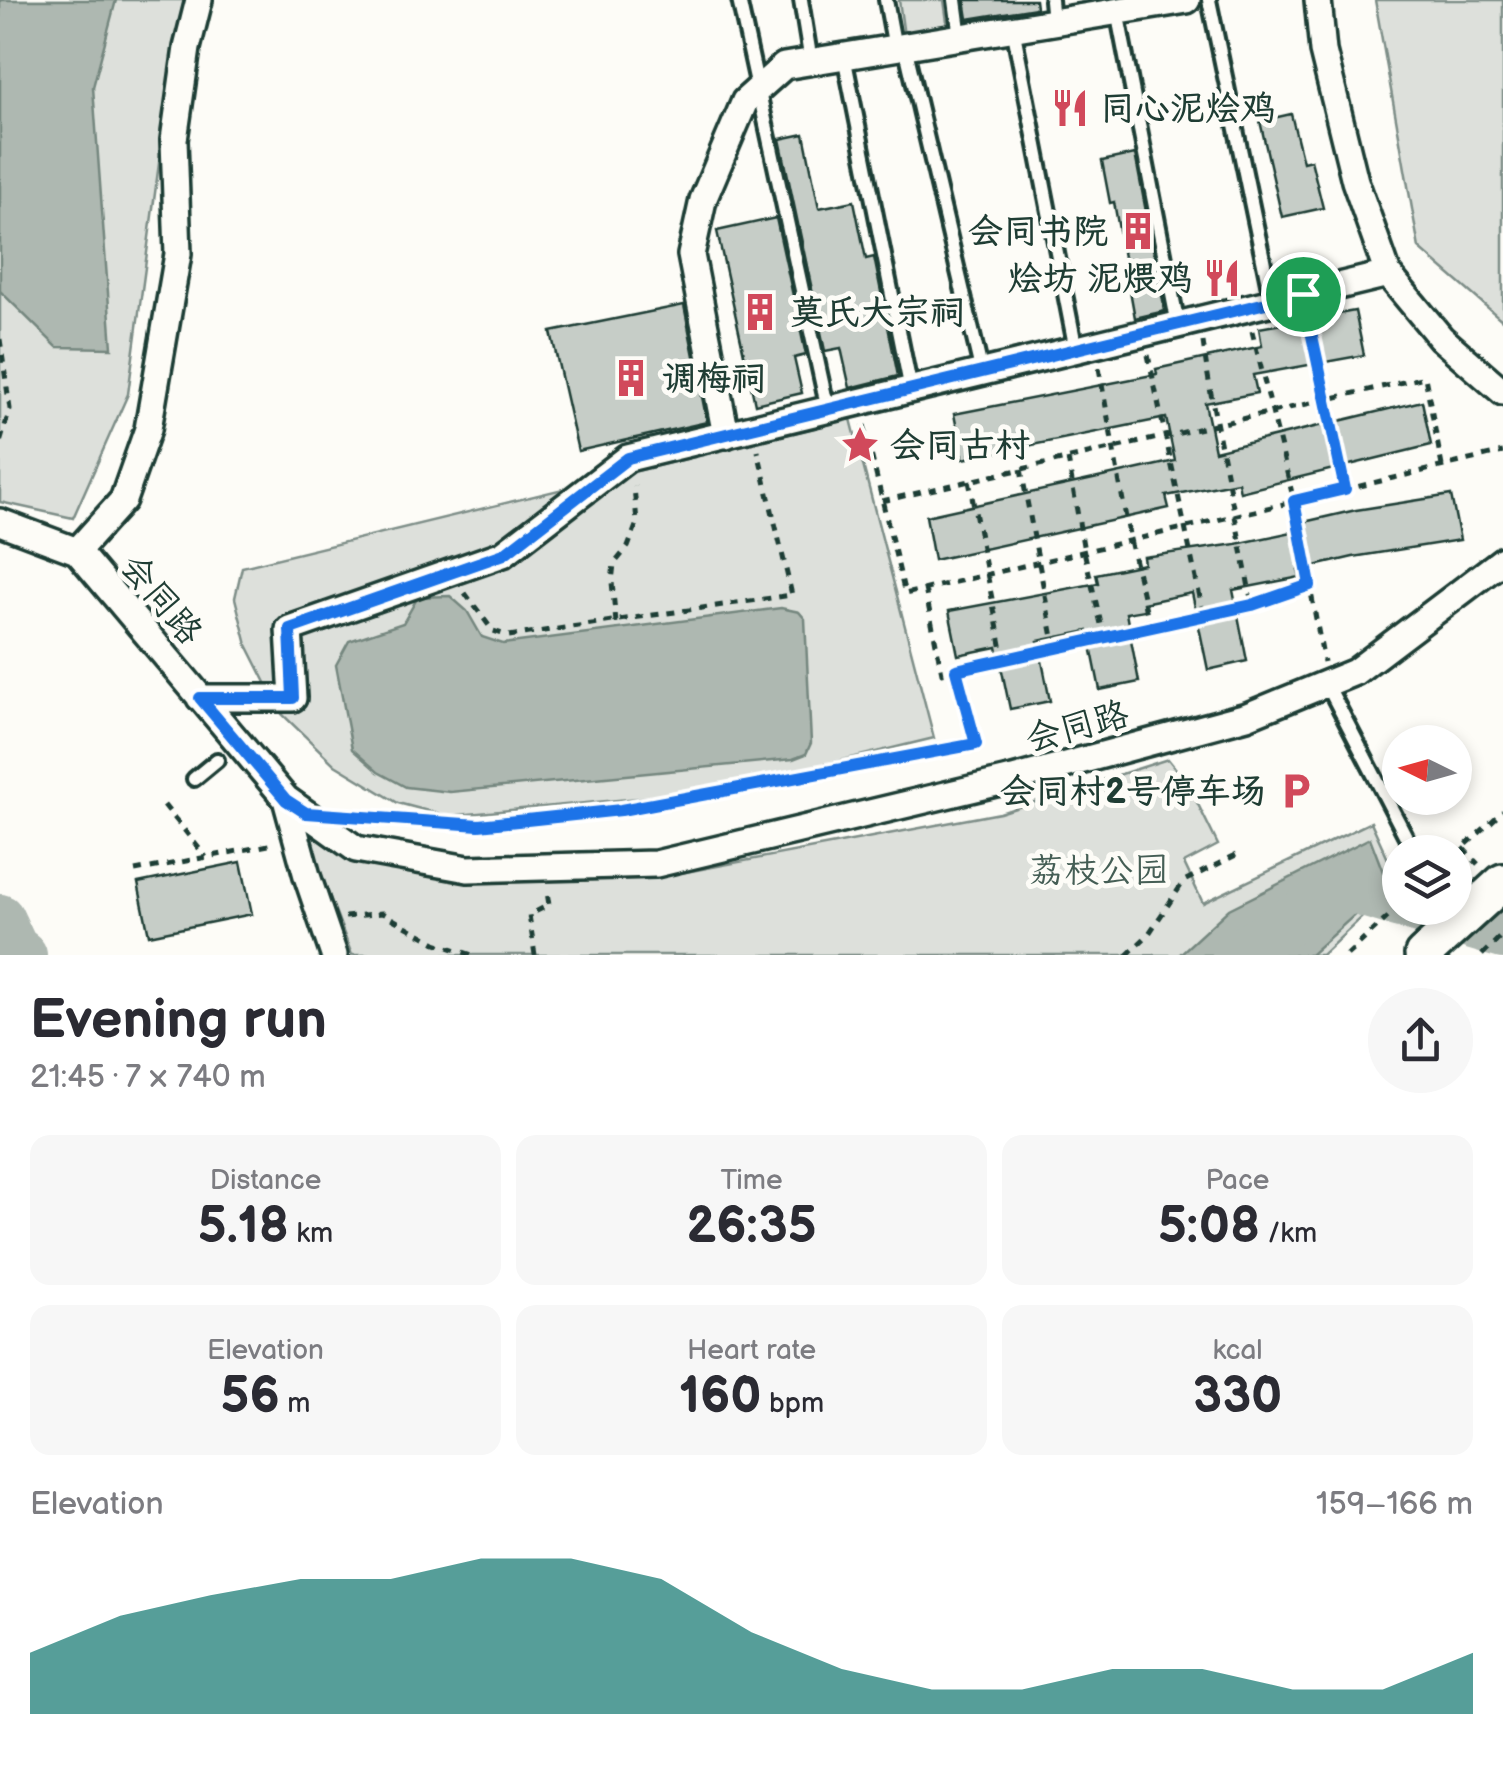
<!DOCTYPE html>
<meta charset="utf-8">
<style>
:root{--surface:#fff;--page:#f7f7f7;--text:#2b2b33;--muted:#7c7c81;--accent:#0f766e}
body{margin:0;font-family:"Balsamiq Sans","LXGW WenKai TC",sans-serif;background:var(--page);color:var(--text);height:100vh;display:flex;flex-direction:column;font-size:38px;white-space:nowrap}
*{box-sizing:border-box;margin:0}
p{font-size:32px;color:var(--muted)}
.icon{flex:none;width:55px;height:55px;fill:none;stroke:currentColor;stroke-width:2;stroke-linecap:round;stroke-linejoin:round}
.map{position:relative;height:955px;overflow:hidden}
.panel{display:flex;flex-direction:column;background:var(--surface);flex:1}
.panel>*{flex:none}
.needle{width:65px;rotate:275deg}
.tools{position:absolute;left:1382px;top:725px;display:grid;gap:20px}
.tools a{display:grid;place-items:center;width:90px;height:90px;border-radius:50%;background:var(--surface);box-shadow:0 5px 15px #0003;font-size:50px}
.pin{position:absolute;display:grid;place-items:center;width:85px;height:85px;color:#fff;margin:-42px;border:5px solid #fff;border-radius:50%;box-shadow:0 2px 10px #0007}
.round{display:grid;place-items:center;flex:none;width:105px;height:105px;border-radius:52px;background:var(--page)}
.summary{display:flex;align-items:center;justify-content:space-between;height:170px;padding:0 30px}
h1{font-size:55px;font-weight:800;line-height:75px}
.metrics{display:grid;grid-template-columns:repeat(3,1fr);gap:15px;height:170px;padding:10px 30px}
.metrics div{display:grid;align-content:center;border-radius:20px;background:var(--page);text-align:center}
.metrics b{font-size:50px;font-weight:800}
.metrics small{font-size:28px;font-weight:400}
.metrics p{font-size:28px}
.chart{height:280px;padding:20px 30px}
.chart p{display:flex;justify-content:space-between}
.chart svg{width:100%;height:180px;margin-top:10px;fill:var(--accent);opacity:.7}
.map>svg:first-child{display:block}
.green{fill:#dde0db;stroke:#7e8e88;stroke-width:2.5}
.water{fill:#aeb8b1;stroke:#75877f;stroke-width:2.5}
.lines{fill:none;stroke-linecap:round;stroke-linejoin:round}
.river{stroke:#aeb8b1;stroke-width:48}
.building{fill:#c6cdc7;stroke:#1f3d34;stroke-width:2.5}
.lane-casing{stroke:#1f3d34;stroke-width:20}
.street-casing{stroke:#1f3d34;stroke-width:32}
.secondary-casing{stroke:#1f3d34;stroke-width:42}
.path{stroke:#1f3d34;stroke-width:5;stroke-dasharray:8 8;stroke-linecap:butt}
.lane{stroke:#fdfcf7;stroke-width:12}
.street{stroke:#fdfcf7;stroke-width:25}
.secondary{stroke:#fdfcf7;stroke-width:35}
.route-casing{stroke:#fff;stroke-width:20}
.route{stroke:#1a73e8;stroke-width:12}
.labels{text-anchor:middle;stroke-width:10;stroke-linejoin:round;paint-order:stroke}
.poi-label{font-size:35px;font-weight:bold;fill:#1f3d34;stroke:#fdfcf7;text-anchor:start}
.street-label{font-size:35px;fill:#1f3d34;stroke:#fdfcf7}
.park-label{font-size:35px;fill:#455e55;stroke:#fdfcf7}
</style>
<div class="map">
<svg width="1503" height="955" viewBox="0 0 1503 955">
<rect width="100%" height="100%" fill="#fdfcf7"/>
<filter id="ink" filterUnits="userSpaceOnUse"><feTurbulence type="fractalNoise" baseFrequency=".01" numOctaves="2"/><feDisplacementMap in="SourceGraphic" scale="20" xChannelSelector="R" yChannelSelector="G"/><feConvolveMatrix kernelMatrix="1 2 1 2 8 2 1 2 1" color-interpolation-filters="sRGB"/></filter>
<g filter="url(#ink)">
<path class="green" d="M0 0H193L164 126 128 394 73 518 0 502Z
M899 0H944L948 29 904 36Z
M1375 0H1503V321L1419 248Z
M851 419 934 738 715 791 447 816 398 803 335 765 282 714 247 645 235 598 242 567Z
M1168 759 1188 784 1218 845 1184 863 1203 903 1371 822 1393 870V888L1322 955H352L304 830 464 879 654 878 1000 813Z"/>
<path class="water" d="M0 0H116L93 87 112 348 57 347 0 291Z
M450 596 467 611 482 637 503 644 781 608 799 612 805 619 811 743 806 754 793 759 450 792 406 787 378 772 352 749 336 665 349 641 403 623 418 597Z
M1370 838 1388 885 1310 955H1179L1229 909Z"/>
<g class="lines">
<path class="river" d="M1412 908 1503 935
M0 918 14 948 23 955
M1236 955 1343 887 1400 904"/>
</g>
<path class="building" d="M965 0H1035L1036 8 968 19Z
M1291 114 1303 162 1311 160 1323 208 1282 217 1260 121Z
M804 134 819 208 854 201 866 259 874 257 898 376 850 388 841 348 825 351 780 139Z
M1135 154 1165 311 1135 318 1114 202 1110 203 1102 161Z
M776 218 806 355 794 358 802 393 755 404 717 231Z
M684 305 707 422 578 451 551 332Z
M1355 311 1364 355 1253 375 1257 393 1205 403 1215 451 1422 401 1431 445 1240 492 1238 482 1166 496 1169 508 934 560 926 516 1175 461 1166 418 963 459 954 414 1157 374 1156 369 1262 346 1259 328Z
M1451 495 1460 540 1353 557 1298 570 1300 577 1233 590 1247 661 1208 670 1192 593 1143 603 1144 610 1126 613 1139 682 1100 690 1088 631 1038 641 1050 701 1010 709 997 647 958 655 949 611 1098 583 1096 574 1144 564 1143 557 1236 544 1306 529 1304 522 1356 510Z
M241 862 252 914 149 935 138 883Z"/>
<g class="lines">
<g class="lane-casing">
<path id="lane" d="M739 0 828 410
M801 0 811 62
M886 0 895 48
M955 0 960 37
M1051 0 1053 22
M1209 0 1272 302
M1117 11 1178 325
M1013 28 1076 350
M905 46 982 373
M844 56 911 390
M1332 694 1414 852
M194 779 217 760"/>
</g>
<g class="street-casing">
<path id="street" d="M1318 0 1323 51 1355 181 1388 274 1441 338 1503 392
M726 435 691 255 703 200 745 101 784 66 1187 0
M0 522 77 551 286 799 356 849 468 869 656 864 1013 779 1247 716 1355 672 1503 560
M77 551 123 500 148 429 178 254 174 140 187 48 199 0
M200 698H293L289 629 503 554 628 458 1388 274
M286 799 307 876 334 955"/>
</g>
<g class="secondary-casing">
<path id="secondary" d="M1423 955 1503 882"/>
</g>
<path class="path" d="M1308 317 1345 489
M1252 331 1294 501 1324 662
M0 339 10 409 0 443
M1203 342C1215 431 1237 517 1252 605
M1148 355 1204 616
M1099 368 1130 540 1150 627
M864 425 905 594 1503 452
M1068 459 1084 551 1104 637
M1021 469 1055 648
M969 481 1004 660
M882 501 1425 377 1442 466
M925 589 942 673 1252 605 1310 585
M465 593 493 631 509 636 792 595 758 451
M616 623 612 582 614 564 628 547 637 523 634 486
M164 805 206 857
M353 815 479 825 621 810 976 745 956 670
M1463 848 1478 864
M1455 855 1503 811
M135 871 274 844
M345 917 382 913 436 943 472 955
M535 955 529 915 549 905 547 892
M1127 955 1148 935 1184 881 1236 855
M1347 955 1400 906
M1482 955 1503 934"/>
<use href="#lane" class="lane"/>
<use href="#street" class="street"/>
<use href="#secondary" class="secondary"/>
</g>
</g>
<g class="lines" filter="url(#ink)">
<g class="route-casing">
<path id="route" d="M1303 294 1345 489 1294 501 1310 585 1252 605 956 670 976 744 621 810 479 825 306 813 286 800 200 698H293L290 629 504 554 628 458Z"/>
</g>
<use href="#route" class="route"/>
</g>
<defs>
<g id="restaurant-bare" transform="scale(3)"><path d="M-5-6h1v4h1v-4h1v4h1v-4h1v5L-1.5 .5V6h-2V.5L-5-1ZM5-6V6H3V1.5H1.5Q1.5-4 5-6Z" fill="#d1495b" stroke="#fdfcf7" stroke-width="2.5" paint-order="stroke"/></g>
<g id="building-bare" transform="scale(3)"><path d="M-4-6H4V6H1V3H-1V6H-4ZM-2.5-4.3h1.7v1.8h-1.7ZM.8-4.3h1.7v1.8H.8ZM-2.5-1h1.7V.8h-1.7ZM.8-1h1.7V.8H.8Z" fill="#d1495b" stroke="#fdfcf7" stroke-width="2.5" paint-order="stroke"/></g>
<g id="sight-bare" transform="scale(3)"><path d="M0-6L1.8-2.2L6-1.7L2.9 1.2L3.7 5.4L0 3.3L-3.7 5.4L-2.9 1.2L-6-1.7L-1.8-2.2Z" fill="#d1495b" stroke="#fdfcf7" stroke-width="2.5" paint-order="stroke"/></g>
<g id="parking-bare" transform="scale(3)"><path d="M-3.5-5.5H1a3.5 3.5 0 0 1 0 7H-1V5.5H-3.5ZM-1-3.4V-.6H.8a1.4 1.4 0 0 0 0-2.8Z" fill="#d1495b" stroke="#fdfcf7" stroke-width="2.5" paint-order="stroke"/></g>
</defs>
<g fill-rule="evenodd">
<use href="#restaurant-bare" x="1070" y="108"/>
<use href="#building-bare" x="1138" y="231"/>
<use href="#restaurant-bare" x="1222" y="278"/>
<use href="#building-bare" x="760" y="312"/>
<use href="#building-bare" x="631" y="378"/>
<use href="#sight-bare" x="860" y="445"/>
<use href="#parking-bare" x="1296" y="791"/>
</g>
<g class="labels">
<g class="poi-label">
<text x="1100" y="120">同心泥烩鸡</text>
<text x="1108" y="243" text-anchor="end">会同书院</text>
<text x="1192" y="290" text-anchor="end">烩坊 泥煨鸡</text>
<text x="790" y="324">莫氏大宗祠</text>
<text x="661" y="390">调梅祠</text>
<text x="890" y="457">会同古村</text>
<text x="1266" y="803" text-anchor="end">会同村2号停车场</text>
</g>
<g class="street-label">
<text transform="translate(162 599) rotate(50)" y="12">会同路</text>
<text transform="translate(1077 726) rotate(-15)" y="12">会同路</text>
</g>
<g class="park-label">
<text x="1099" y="882">荔枝公园</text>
</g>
</g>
</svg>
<div class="tools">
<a><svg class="needle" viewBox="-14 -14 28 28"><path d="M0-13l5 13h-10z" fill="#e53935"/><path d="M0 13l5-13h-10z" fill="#7c7c81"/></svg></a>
<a><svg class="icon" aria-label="layers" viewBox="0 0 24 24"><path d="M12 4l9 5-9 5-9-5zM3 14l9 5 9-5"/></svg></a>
</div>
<div class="pin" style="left:1303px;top:294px;background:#1e9e55"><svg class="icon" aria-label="arrive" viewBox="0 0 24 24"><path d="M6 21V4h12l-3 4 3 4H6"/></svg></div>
</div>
<section class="panel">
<div class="summary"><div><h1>Evening run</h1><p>21:45 · 7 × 740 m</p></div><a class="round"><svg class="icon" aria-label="share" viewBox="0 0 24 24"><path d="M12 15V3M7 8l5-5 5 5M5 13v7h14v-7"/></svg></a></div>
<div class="metrics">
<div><p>Distance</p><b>5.18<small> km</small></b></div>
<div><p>Time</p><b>26:35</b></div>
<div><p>Pace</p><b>5:08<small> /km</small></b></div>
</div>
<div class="metrics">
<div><p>Elevation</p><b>56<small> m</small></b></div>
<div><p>Heart rate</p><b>160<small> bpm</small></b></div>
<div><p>kcal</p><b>330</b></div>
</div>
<div class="chart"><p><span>Elevation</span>159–166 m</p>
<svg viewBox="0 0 160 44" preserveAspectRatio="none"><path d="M0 44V29L10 20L20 15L30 11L40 11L50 6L60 6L70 11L80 24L90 33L100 38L110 38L120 33L130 33L140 38L150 38L160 29V44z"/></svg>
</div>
</section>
